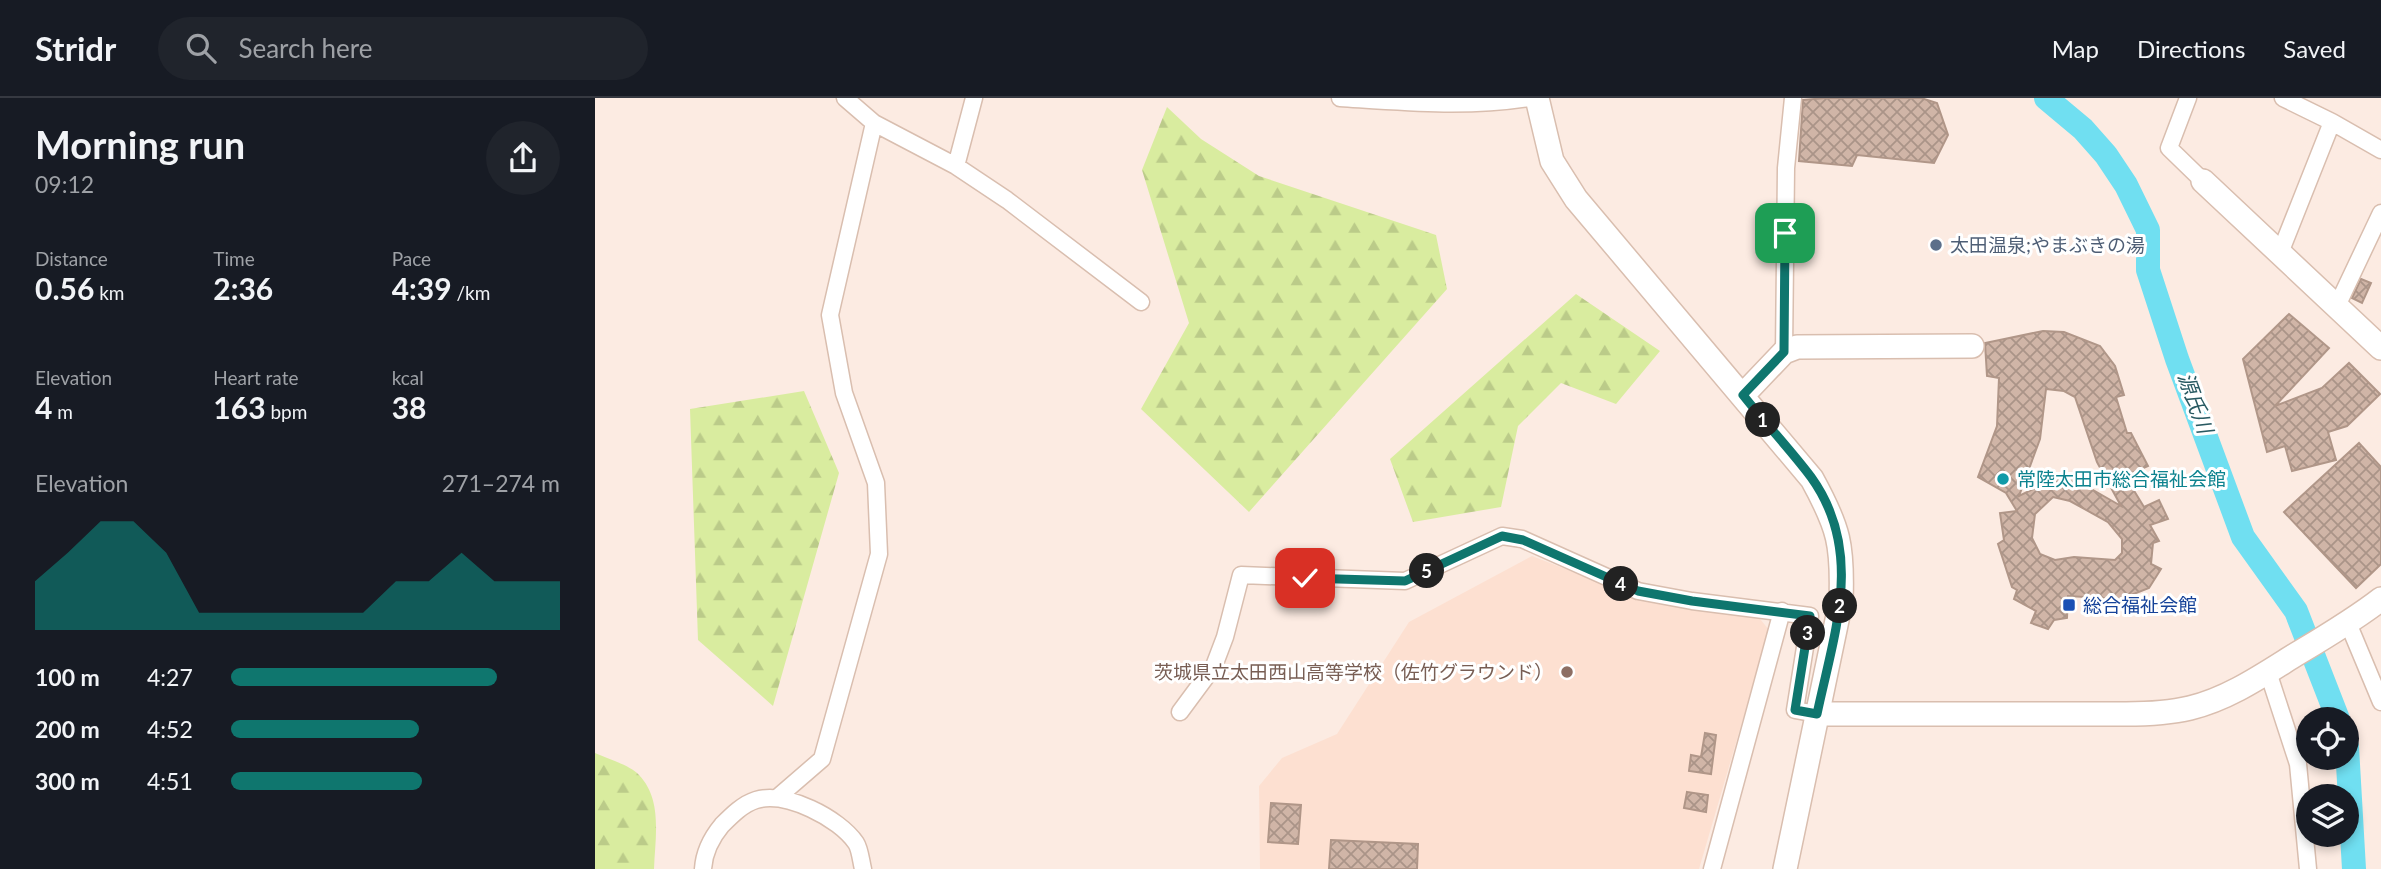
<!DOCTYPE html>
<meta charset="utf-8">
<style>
:root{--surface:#171b24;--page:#20242c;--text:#f1f3f6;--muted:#9ea1a6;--line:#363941;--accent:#0f766e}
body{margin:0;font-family:Lato,"Noto Sans JP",sans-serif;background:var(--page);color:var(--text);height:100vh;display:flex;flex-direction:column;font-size:26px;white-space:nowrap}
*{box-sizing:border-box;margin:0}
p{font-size:23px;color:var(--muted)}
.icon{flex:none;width:38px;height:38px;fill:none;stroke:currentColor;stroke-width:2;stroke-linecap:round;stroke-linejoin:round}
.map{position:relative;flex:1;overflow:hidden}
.panel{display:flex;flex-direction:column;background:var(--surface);width:595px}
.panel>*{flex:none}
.buttons{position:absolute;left:1701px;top:609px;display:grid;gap:14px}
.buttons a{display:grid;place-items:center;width:63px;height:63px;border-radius:50%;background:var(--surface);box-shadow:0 4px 10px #0003;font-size:35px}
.pin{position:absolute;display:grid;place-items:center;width:60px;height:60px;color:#fff;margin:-30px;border-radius:14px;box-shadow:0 4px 10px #0006}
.km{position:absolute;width:35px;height:35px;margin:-18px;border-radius:50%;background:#222;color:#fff;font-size:19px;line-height:35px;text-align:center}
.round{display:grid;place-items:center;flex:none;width:74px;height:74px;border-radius:37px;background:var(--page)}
.overview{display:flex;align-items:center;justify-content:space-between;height:119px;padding:0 35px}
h1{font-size:38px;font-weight:700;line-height:52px}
.metrics{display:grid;grid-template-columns:repeat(3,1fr);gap:10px;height:119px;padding:7px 35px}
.metrics div{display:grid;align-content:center}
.metrics b{font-size:30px;font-weight:700}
.metrics small{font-size:19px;font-weight:400}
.metrics p{font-size:19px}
.chart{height:196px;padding:14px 35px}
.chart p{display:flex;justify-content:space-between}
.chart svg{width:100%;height:126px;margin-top:7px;fill:var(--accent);opacity:.7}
ul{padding:0 35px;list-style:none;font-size:23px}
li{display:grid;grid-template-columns:112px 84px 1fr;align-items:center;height:52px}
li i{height:18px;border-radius:9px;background:var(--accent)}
header{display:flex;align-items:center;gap:42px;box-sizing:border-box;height:98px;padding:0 35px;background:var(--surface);border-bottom:2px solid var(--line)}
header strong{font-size:33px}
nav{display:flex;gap:38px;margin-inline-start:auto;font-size:24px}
.search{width:490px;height:63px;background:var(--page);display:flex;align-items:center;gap:18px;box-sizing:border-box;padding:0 24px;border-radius:38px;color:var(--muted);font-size:26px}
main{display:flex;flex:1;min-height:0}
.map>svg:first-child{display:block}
.built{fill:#fde0d1}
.forest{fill:url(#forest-firs)}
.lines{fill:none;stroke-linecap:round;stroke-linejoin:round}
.river{stroke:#70dff1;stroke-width:24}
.building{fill:url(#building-cross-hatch);stroke:#b09688;stroke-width:2;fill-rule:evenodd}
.street-casing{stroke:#d9beaf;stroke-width:19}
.secondary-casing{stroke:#d9beaf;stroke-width:26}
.street{stroke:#fff;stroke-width:16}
.secondary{stroke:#fff;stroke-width:23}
.route-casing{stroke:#fff;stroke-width:14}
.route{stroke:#0f766e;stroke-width:9}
.service-dot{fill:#5c6f8a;stroke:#fff;stroke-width:2.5}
.culture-dot{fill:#0f9aa8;stroke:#fff;stroke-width:2.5}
.transit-dot{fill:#1a4fb4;stroke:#fff;stroke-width:2.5}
.education-dot{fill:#8d6e63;stroke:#fff;stroke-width:2.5}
.labels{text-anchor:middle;stroke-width:6;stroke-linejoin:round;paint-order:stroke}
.service-label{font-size:19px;fill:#4e5e75;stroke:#fff;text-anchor:start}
.culture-label{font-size:19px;fill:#0d838f;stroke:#fff;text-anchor:start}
.transit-label{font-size:19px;fill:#164399;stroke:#fff;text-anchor:start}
.education-label{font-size:19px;fill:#785e54;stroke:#fff;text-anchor:end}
.water-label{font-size:21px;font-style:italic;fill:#295a62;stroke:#fff}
</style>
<header>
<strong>Stridr</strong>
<div class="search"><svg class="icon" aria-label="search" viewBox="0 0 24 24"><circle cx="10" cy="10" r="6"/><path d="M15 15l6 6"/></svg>Search here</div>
<nav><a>Map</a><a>Directions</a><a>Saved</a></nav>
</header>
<main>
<section class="panel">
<div class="overview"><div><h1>Morning run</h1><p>09:12</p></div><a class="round"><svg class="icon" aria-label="share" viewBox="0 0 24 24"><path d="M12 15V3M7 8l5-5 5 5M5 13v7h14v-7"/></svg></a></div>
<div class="metrics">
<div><p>Distance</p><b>0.56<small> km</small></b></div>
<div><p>Time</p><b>2:36</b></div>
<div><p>Pace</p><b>4:39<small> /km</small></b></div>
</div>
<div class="metrics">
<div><p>Elevation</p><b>4<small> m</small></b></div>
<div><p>Heart rate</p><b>163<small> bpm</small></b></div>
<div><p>kcal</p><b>38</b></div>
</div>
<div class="chart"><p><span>Elevation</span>271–274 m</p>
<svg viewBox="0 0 160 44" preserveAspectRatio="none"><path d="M0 44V27L10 17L20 6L30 6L40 17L50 38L60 38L70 38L80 38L90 38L100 38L110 27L120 27L130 17L140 27L150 27L160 27V44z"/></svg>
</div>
<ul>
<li><b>100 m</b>4:27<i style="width:81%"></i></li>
<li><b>200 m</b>4:52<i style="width:57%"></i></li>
<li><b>300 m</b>4:51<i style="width:58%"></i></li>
</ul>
</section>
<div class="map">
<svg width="1786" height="771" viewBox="0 0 1786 771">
<defs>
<pattern id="forest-firs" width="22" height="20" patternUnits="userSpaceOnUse" patternTransform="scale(1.75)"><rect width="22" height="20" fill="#d9ec9f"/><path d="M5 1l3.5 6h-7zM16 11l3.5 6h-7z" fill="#bbcb89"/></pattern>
<pattern id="building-cross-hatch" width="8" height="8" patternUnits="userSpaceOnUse" patternTransform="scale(1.75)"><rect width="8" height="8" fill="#d0b5a7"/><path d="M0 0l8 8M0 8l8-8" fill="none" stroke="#aa9488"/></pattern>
</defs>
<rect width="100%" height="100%" fill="#fcebe2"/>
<path class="built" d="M937 458 1050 502 1161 516 1174 532 1104 771H665L664 688 687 660 742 636 814 524Z"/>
<path class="forest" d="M572 9 606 41 664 78 841 137 852 191 654 414 546 311 594 225 547 72Z
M981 196 1065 253 1021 306 966 285 923 328 906 409 818 424 795 361Z
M209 293 244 375 178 608 103 542 95 311Z
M0 655C13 661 35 667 44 677 68 702 60 740 59 771H0Z"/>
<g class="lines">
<path class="river" d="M1451 0 1488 31 1511 57 1531 87 1553 132V172L1582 261 1648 439 1701 513 1743 621
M1752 649 1759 771"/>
</g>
<path class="building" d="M1230 0H1326L1342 5 1353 37 1339 65 1262 57 1257 68 1204 63 1208 2Z
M1766 181 1776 185 1767 205 1757 200Z
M1694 216 1734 250 1680 308 1727 290 1754 265 1785 296 1752 328 1733 334 1741 362 1697 373 1690 348 1672 354 1648 261Z
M1448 233 1469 234 1505 248 1520 268 1529 297 1521 299 1532 335H1536L1553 368 1530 378 1549 409 1564 402 1573 421 1555 427 1564 443 1558 445 1556 466 1566 471 1554 490 1526 501 1473 498 1472 520 1459 522 1453 531 1436 525 1441 513 1419 501 1422 492 1417 489 1403 446 1409 442 1405 415 1422 413 1411 395 1383 379 1402 328 1404 280 1392 278 1390 245ZM1451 291 1469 293 1480 299 1502 364 1526 408 1477 380 1459 381 1424 398 1445 341ZM1458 399 1475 403 1513 424 1527 441V455L1520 462 1479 459 1460 462 1445 456 1437 440 1440 416Z
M1764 345 1786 369V466L1761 490 1689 414Z
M1110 635 1121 637 1116 676 1094 673 1096 657 1106 659Z
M1092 694 1113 697 1111 714 1089 710Z
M676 705 706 707 703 746 673 744Z
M736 742 823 746 822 771H734Z"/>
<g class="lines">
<g class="street-casing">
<path id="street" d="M250 0 279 25 361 68 412 102 546 204
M745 0C807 4 871 10 933 0
M1593 0 1574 50 1608 83
M1688 0 1737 24 1786 52
M361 68 379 0
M1685 155 1737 24
M1742 208 1786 115
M1189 254 1191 70 1198 0
M1753 525 1786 604
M1673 574 1703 666 1713 771
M585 614 619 568 630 539 646 477 810 483 907 438 927 441 1043 493 1097 503 1215 518 1200 612 1222 616
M183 699 227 661 284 456 281 385 249 295 235 217 279 25
M108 771C109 755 117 739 127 727 137 717 148 706 161 702 191 693 244 720 261 745 265 751 266 763 268 771
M1117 771 1187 513"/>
</g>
<g class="secondary-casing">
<path id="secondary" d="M942 0 957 63 981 101 1217 381C1244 430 1248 447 1246 503L1190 771
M1608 83 1786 250
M1148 297 1189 254 1202 249 1377 248
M1222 616H1531C1552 616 1574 615 1595 610 1633 601 1668 577 1700 557 1730 539 1759 522 1786 501"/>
</g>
<use href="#street" class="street"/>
<use href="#secondary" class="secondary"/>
</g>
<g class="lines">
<g class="route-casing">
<path id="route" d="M710 480 810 483 907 438 928 442 1043 493 1097 503 1215 518 1200 612 1222 616C1239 535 1270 454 1216 379 1195 351 1170 325 1148 297L1189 254 1190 135"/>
</g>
<use href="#route" class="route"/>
</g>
<circle class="service-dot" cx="1341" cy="147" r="7"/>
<circle class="culture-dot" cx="1408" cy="381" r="7"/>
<rect class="transit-dot" x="1467" y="500" width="14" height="14" rx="3.5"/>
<circle class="education-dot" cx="972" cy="574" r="7"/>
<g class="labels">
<g class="service-label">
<text x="1355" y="154">太田温泉;やまぶきの湯</text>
</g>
<g class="culture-label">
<text x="1422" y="388">常陸太田市総合福祉会館</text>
</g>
<g class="transit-label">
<text x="1488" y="514">総合福祉会館</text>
</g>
<g class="education-label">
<text x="958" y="581">茨城県立太田西山高等学校（佐竹グラウンド）</text>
</g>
<g class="water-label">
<text transform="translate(1600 305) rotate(70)" y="7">源氏川</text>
</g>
</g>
</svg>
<div class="buttons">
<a><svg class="icon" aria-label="locate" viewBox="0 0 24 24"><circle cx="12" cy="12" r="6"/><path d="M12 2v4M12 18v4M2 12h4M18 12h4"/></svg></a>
<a><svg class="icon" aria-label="layers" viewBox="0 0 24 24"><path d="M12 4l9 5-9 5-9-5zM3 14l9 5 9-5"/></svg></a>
</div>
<div class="pin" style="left:1190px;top:135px;background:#1e9e55"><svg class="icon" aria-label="arrive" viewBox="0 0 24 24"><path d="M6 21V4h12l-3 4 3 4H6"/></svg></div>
<div class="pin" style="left:710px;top:480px;background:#d93025"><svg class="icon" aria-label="check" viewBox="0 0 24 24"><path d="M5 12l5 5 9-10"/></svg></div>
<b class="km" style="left:1168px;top:322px">1</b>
<b class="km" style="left:1245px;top:508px">2</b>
<b class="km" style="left:1213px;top:535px">3</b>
<b class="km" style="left:1026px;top:486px">4</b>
<b class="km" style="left:832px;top:473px">5</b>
</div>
</main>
